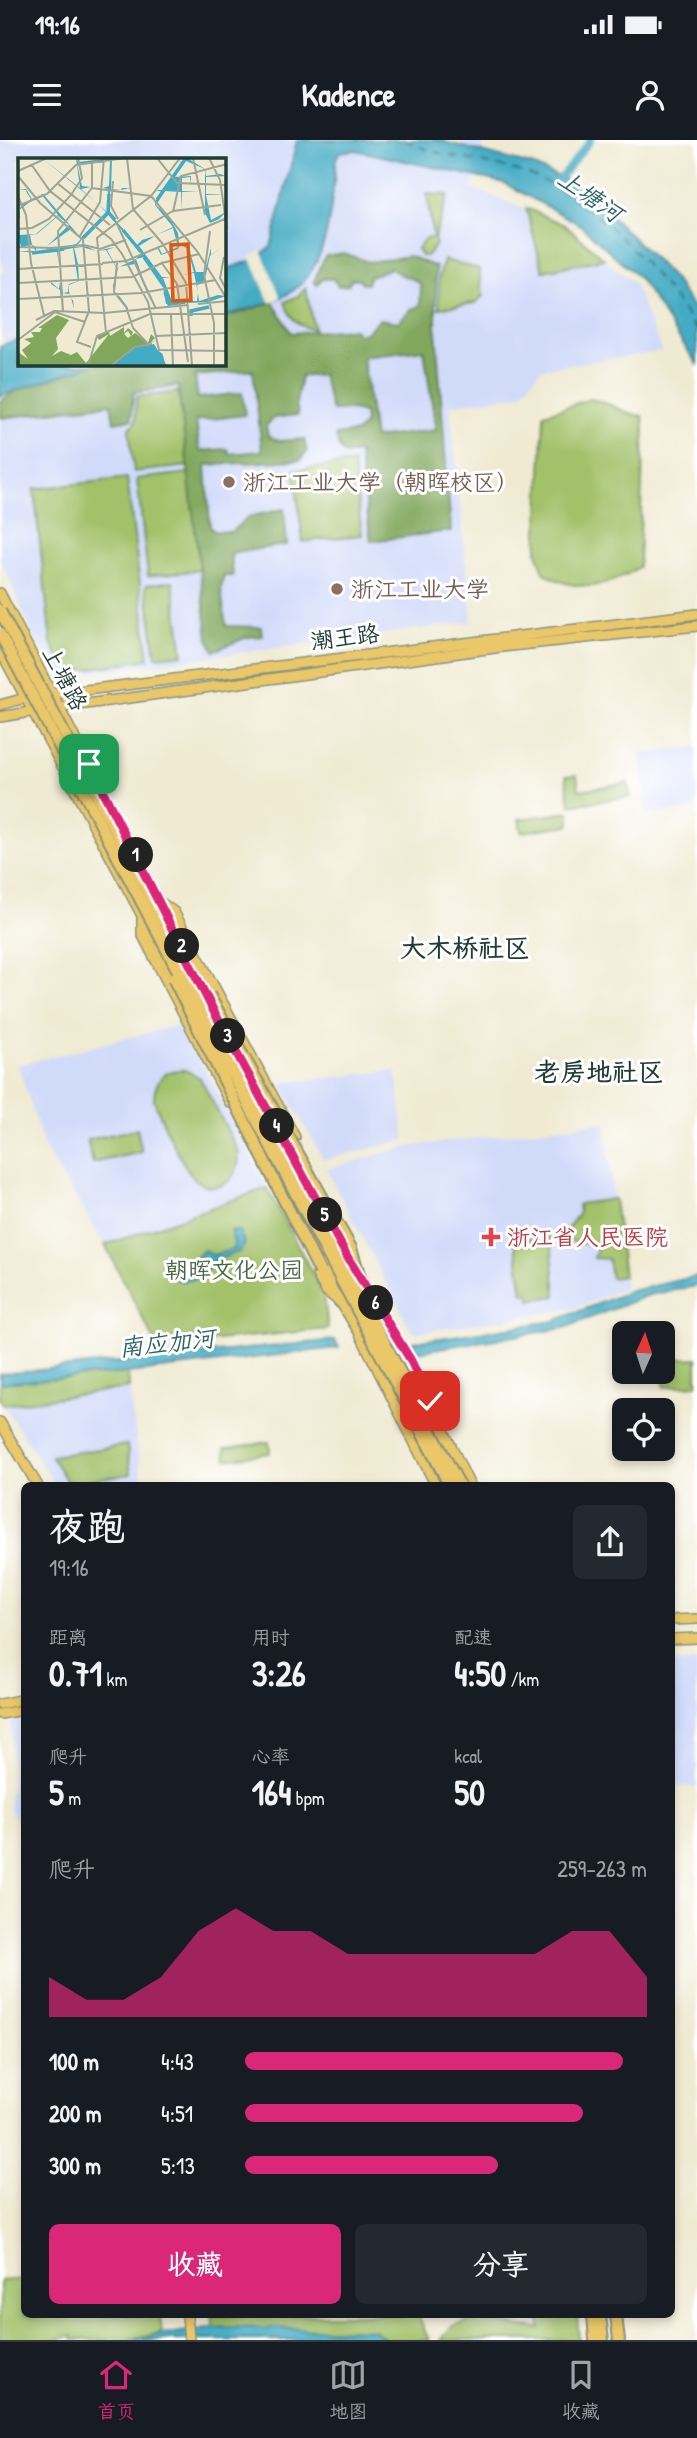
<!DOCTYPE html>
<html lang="zh">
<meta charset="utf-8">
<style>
:root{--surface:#171b24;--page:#242831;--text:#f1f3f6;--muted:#9ea1a6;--line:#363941;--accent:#db2777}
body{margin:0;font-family:"Patrick Hand","LXGW WenKai TC",sans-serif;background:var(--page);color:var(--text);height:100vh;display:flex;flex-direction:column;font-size:26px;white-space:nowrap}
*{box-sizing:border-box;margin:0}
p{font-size:23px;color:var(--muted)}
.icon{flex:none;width:38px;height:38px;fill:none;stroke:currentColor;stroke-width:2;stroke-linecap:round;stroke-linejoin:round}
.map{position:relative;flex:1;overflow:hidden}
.side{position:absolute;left:21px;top:1342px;width:654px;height:836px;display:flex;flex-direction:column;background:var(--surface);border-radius:10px;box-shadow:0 4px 10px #0003}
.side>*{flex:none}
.needle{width:46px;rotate:3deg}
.controls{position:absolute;left:612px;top:1181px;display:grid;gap:14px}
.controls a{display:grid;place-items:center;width:63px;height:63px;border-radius:10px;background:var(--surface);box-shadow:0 4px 10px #0003;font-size:35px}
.pin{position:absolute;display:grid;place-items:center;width:60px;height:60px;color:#fff;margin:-30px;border-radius:14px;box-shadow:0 4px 10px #0006}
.km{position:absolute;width:35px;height:35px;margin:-18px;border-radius:50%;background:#222;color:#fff;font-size:19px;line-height:35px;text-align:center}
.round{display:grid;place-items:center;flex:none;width:74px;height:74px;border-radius:10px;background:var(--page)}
.summary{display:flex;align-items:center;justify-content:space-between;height:119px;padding:0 28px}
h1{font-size:38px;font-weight:700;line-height:52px}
.stats{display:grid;grid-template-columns:repeat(3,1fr);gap:10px;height:119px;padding:7px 28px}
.stats div{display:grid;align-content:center}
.stats b{font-size:35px;font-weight:700}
.stats small{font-size:19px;font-weight:400}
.stats p{font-size:19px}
.chart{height:196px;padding:14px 28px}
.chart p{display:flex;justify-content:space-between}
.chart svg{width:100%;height:126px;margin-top:7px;fill:var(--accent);opacity:.7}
.button{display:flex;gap:14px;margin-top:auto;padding:14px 28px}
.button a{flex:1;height:80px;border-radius:10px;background:var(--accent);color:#fff;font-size:28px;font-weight:700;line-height:80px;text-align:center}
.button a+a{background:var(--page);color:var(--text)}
ul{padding:0 28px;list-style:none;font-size:23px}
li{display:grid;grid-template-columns:112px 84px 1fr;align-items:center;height:52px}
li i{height:18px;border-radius:9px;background:var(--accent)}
.status{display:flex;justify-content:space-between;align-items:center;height:49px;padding:0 35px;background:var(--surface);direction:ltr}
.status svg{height:19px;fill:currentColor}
header{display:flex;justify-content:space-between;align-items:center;height:91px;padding:0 28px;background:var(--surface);font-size:32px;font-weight:700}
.tabs{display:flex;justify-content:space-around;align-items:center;height:98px;border-top:2px solid var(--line);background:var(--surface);font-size:19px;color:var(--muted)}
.tabs a{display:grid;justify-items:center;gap:4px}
.tabs .current{color:var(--accent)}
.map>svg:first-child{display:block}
.built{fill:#d0daf9;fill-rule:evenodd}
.green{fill:#a2c169;stroke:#607f4e;stroke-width:2}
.forest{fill:#81a75d;stroke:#507248;stroke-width:2;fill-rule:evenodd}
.water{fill:#44abc4;stroke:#32747c;stroke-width:2}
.pier{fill:#f0ead2}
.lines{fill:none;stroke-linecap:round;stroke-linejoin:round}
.canal{stroke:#44abc4;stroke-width:7}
.ferry{stroke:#2c6466;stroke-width:2;stroke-dasharray:9 7;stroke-linecap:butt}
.major-casing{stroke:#889483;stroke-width:12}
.highway-casing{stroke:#889483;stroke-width:14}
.major{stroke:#eac769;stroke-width:9}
.highway{stroke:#eac769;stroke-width:10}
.highway-bridge-casing{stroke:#889483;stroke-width:14;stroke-linecap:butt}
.highway-bridge{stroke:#eac769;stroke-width:10}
.route-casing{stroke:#fff;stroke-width:14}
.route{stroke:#db2777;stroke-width:9}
.education-dot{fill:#8d6e63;stroke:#fff;stroke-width:2.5}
.health-dot{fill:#e0444e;stroke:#fff;stroke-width:2.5}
.labels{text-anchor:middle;stroke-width:6;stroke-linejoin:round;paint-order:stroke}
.education-label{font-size:23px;fill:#785e54;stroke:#fff;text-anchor:start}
.street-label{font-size:23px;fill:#1f3d34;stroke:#fff}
.health-label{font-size:23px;fill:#be3a42;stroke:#fff;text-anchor:start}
.park-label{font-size:23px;fill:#466544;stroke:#fff}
.water-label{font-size:24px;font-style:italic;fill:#2c6466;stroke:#fff}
.quarter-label{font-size:26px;font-weight:bold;fill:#1f3d34;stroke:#fff}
.inset-river{fill:none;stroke:#44abc4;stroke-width:3.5}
.inset-road{fill:none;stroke:#9ca593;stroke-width:2}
.view{fill:#de580e;fill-opacity:0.15;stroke:#de580e;stroke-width:3.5}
.inset-edge{fill:none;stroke:#1f3d34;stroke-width:3.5}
</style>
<div class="status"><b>19:16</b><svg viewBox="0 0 49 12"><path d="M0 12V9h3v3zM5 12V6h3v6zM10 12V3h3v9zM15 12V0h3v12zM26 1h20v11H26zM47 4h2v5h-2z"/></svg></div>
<header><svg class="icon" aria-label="menu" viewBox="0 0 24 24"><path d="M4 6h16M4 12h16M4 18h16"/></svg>Kadence<svg class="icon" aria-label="person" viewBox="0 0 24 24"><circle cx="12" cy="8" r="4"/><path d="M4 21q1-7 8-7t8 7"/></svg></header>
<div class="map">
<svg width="697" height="2200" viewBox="0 0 697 2200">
<rect width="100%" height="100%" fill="#fff"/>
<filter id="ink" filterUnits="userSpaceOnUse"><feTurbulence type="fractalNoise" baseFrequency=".0143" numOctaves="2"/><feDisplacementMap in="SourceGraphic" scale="14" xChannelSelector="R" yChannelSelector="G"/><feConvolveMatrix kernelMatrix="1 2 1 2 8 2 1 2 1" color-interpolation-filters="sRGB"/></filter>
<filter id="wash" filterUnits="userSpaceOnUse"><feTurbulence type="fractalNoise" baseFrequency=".00686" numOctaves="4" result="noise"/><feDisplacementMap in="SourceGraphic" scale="28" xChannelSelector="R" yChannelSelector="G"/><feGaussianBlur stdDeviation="1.57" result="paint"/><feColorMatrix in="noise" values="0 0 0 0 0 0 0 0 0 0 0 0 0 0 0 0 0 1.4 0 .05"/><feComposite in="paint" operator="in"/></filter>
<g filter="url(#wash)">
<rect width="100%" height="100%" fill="#f0ead2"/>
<path class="built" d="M0 0H441L463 6 464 0H484L472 48 565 85 634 144 662 211 541 229 521 255 450 265 472 482 74 535 54 524 36 502 0 419V258L16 253 0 187V134L5 132 0 116ZM19 19H224V224H19Z
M697 607V669L646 674 641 614Z
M183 884 267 1048 105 1105 44 1007 18 925Z
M396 930 405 1000 324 1020 280 943Z
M604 982 625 1148 573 1169 413 1193 326 1029 406 1007Z
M129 1248 143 1346H56L4 1265Z
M697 1522V1647L672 1646V1523Z
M24 1579V1683H18L10 1670 9 1651 12 1650 11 1582Z"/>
<path class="green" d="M427 54 448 55 434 99 436 105 426 116H421L417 109 426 98H433Z
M526 68 565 85 604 119 543 131Z
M444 120 479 129 483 156 475 163 439 168V137Z
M306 148 314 190C297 186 290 178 285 162L298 156Z
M179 252 189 326 134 332 129 289 136 281V257Z
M590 259C610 261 623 275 643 276L644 288 639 427C608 448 577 454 544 433L537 412 544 274Z
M353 323 362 395 303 402 294 330Z
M189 333 200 430 148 436 137 339Z
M127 338 149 519 76 531 62 523 51 503 34 349Z
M173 441 183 514 156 517 146 445Z
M577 635 579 650 628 643 630 657 570 665 566 636Z
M569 672 570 685 521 692 519 679Z
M186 930 200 938 238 1010C244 1035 218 1060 195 1039 181 1025 161 979 154 960 154 940 166 928 186 930Z
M137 989 142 1012 93 1023 87 1000Z
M267 1048 324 1155 328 1189 157 1206 105 1105Z
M614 1059 624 1136 611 1138 608 1119 594 1118 598 1106 559 1099 579 1073 578 1064Z
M551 1097 556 1156 530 1160V1154H523L515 1100Z
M697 1218V1245L664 1247 663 1222 667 1219Z
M128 1233 129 1248 4 1265 0 1259V1243Z
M269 1302 270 1313 226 1319 225 1308Z
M127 1305 131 1334 68 1343 51 1316Z
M24 2139V2175H160L162 2193 126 2200H73V2196L52 2200H0V2141Z
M212 2175H418L429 2200H387L374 2190 214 2187Z
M539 2175H577L579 2200H441L452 2186 474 2180 540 2189Z"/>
<path class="forest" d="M344 113 368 122 409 116 436 127V191L451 391 371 401 359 313 345 315 339 308 336 295 357 292 365 284 364 273 352 270 332 271 322 235 301 236 296 263 298 275 273 278 266 286 268 296 280 301 304 299 307 312 300 320 206 325 210 387 214 391 231 392 248 377 284 369 287 405 231 413 233 436H224L221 449 226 486 261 487 262 496 247 497 214 511 208 498 178 246 133 253 132 279 114 282 111 264 1 278 0 261 18 250 94 224H224V178L273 162 291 193 354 189 358 194 366 193 379 179 398 182 411 169 420 166 421 145C412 135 399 138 391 128L369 137 367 144H363L359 139H351L348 145 338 146 333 139H322L317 145 314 141 325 116ZM424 210 436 290 374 298 363 217ZM253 230 262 311 229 314 228 309 200 311 196 281 245 275 242 253 198 258 195 236Z"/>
<path class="water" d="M297 0H438L531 25 569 41 619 84 673 138 697 173V224L638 137 579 84 504 43 355 10 340 12 336 18C332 62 330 132 286 155 268 165 244 170 224 176V130L253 120 271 107Z
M19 199V224H94L0 256V206Z
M231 1091H239L245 1104 239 1112 213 1121C205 1136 187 1148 171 1136L172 1128 196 1118 204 1110 212 1115 235 1109Z
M697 1136V1146L649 1155 564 1188 411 1213 406 1203 554 1181 631 1151Z
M335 1200 339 1208 128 1233 0 1243V1234Z
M214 2187 374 2190 387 2200H126Z"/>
<path class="pier" d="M261 110 281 158 270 163 250 117Z"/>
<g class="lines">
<path class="canal" d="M556 43 591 0"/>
<path class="ferry" d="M405 0C441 19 486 20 524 33 597 58 654 130 697 190"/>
</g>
</g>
<g filter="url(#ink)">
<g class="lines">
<g class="major-casing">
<path id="major" d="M0 453 186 814
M0 510 178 843
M46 555 697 474
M0 565 29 557
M57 568 502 507 697 486
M0 577 36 571
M163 764 174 772 295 997
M142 778V794L230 963
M282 996 348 1118 410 1219 470 1346
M295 1070 331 1142
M317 1135 326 1151 336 1159
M338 1158 359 1192 436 1346
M0 1282 38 1346
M672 1480 697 1479
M672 1499 697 1498
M0 1564 24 1559
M0 1574 24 1570
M187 2175 189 2200"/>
</g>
<g class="highway-casing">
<path id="highway" d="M351 1108 361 1140
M320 1132 340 1162
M593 2175 595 2200
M600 2175 603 2200
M616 2175 619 2200"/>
</g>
<use href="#major" class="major"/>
<use href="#highway" class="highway"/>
<g class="highway-bridge-casing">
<path id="highway-bridge" d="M0 471 460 1346
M0 494 450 1346
M173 838 320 1132
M209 855 351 1108"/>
</g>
<use href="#highway-bridge" class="highway-bridge"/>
</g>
</g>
<g class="lines" filter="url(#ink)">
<g class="route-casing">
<path id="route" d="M89 624 211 866 348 1118 410 1219 430 1261"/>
</g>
<use href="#route" class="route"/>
</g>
<g class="education-dot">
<circle cx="229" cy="342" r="7"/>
<circle cx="337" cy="449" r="7"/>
</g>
<path class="health-dot" d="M487.5 1086.5h7v7h7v7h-7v7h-7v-7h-7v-7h7z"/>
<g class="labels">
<g class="education-label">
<text x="243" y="350">浙江工业大学（朝晖校区）</text>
<text x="351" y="457">浙江工业大学</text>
</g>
<g class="street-label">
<text transform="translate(345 497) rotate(-7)" y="8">潮王路</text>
<text transform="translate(65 538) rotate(62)" y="8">上塘路</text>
</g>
<g class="health-label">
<text x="507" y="1105">浙江省人民医院</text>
</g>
<g class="park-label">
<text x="234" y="1138">朝晖文化公园</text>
</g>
<g class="water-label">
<text transform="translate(590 56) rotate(35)" y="8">上塘河</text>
<text transform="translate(167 1203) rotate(-6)" y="8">南应加河</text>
</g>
<g class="quarter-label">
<text x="465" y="817">大木桥社区</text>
<text x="599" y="941">老房地社区</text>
</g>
</g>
<g transform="translate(18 18)">
<rect width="208" height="208" fill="#f0ead2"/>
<path d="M39 157 51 162 38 180 40 191 34 198 43 193 53 197 59 194 68 205 91 176 81 182 79 178 91 174 92 178 106 169V175L110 170 115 174 113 178 110 173 106 176 110 180 117 175 130 185 133 176 137 180 133 184 138 182 91 208H0V194L10 201 4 192 13 185 6 181 16 179 13 174H22L24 170H20Z" fill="#81a75d"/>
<path d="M24 0 62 30 58 0 60 4 94 0 93 31 103 32 104 30H112L103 32H92V56L119 87 124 82 137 78 121 88 144 119H153L145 120 154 143H179L180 135 176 115 165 117 176 114 169 90 162 87 160 91 143 97 140 91 129 94 141 90 144 96 160 89 155 70 138 77 155 69 137 47 138 42 144 34 138 32H145L154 20 151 16 154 18 163 6 160 0 163 5 169 0 187 11 188 18 202 16 208 18 188 19V36H208L188 37 193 62 208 54 201 61 192 65 187 55V11L168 3 156 19 173 18V28L172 19 164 20V33L181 34H164V52L163 34 147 33 138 47 151 59 160 75 161 86 167 87 171 91 178 114H187L193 90V97L207 87 192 98 186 125 179 127 181 143 200 137 208 138 190 144 148 146 144 122 126 99 118 101 123 95 89 55 57 89 65 88 70 89 78 93 97 89 89 92 99 110 118 101 133 144 117 106 100 109 96 133 97 135 102 139 108 147 110 150V152L96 134 95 128 99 111 88 92 78 93 64 89 56 90 60 106 61 123 51 127V134L53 138V142H55L56 151 52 136 43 135 44 152 53 155 44 153 42 132 33 126V124L41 131 42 124 45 135 50 134 51 126 60 123 55 90 40 93 41 107 39 94 18 95 0 93H29V88L51 67 40 58 19 76 12 77 14 87 18 89V93L13 87 3 89 0 77 18 76 40 57 23 36 1 52 2 58 0 65V51L13 41 9 35 8 32H0L8 31 14 41 23 36H25L63 80 88 54 79 45 62 54 79 45ZM92 2 91 28 85 30 90 31 89 54 63 31 73 29 64 28 59 6ZM53 71 63 81 58 86 30 93 29 88ZM136 186 149 208H94L116 190Z" fill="#44abc4" fill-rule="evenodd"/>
<path class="inset-river" d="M91 36 90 54 97 62M139 42 168 0M105 72 123 94M65 80 90 55M14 95 46 91M126 99 146 128M147 134 151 146 167 144M173 158V153L191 149M132 188 143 197 146 208M119 208 132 189"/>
<path class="inset-road" d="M109 0 115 51 145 86 168 125 174 208M139 0 159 25 209 27M175 0 187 57M191 0 202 22 209 71M74 4V30M13 6 32 33 93 81 104 96 130 144 141 192 209 193M0 13 29 0M0 18 22 45 65 82 71 153 59 184 73 189M95 23 93 48 100 61M39 25 92 67M0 38 8 57 13 105 26 157M0 48 29 36 58 7 107 0M155 54 163 18 209 6M99 66 138 151M0 71 14 70 31 61 53 37 64 20 60 0M122 72 155 53 203 47M192 73 186 117 196 165V208M62 78 82 44 86 0M0 89 35 90M32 90 66 87 82 91 108 82M206 99 202 120 208 131M143 104 159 126 170 204M84 105 108 103 209 60M99 105 96 134 108 149 115 170 131 187M0 111 85 106M0 125 114 119 144 105 181 96M0 141 123 135 198 122M180 146 209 143M45 153 40 73 74 30 133 38 179 93 209 141M153 157 155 208M18 162 36 153 86 155 170 147M88 175 79 80 133 38 162 0M138 178 209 175M0 182 37 154 67 164M70 208 79 178 132 156H209M92 208 117 189 134 186"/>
<path class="view" d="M170 86 173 142 155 143 153 87Z"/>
<rect width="208" height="208" class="inset-edge"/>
</g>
</svg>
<div class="controls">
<a><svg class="needle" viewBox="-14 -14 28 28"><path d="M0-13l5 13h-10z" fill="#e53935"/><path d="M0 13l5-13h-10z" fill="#9ea1a6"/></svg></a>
<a><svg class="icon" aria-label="locate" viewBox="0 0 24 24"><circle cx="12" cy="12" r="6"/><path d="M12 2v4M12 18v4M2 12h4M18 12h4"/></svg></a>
</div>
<div class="pin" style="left:89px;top:624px;background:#1e9e55"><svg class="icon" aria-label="arrive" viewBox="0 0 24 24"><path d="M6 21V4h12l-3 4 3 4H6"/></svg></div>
<div class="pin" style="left:430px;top:1261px;background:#d93025"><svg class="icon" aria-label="check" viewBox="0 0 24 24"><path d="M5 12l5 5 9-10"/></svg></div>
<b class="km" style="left:136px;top:715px">1</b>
<b class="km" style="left:182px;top:806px">2</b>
<b class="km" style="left:228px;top:896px">3</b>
<b class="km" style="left:277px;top:986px">4</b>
<b class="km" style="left:325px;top:1075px">5</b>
<b class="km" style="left:376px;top:1163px">6</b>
<section class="side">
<div class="summary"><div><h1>夜跑</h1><p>19:16</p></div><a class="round"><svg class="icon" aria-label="share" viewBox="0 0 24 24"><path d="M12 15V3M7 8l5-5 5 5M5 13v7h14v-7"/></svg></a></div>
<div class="stats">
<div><p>距离</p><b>0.71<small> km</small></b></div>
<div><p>用时</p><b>3:26</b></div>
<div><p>配速</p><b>4:50<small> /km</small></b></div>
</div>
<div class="stats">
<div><p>爬升</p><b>5<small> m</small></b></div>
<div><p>心率</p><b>164<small> bpm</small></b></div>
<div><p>kcal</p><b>50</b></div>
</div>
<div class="chart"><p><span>爬升</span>259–263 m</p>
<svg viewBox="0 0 160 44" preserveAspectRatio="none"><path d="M0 44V30L10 38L20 38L30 30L40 14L50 6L60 14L70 14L80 22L90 22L100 22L110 22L120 22L130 22L140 14L150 14L160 30V44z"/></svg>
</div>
<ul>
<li><b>100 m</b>4:43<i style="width:94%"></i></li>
<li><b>200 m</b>4:51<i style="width:84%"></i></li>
<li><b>300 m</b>5:13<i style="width:63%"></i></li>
</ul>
<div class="button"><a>收藏</a><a>分享</a></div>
</section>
</div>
<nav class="tabs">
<a class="current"><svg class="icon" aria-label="home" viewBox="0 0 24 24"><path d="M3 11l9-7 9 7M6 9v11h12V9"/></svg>首页</a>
<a><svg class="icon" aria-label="map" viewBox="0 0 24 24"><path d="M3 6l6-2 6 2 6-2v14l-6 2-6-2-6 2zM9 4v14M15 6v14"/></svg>地图</a>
<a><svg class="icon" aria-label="saved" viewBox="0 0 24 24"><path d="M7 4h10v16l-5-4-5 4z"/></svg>收藏</a>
</nav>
